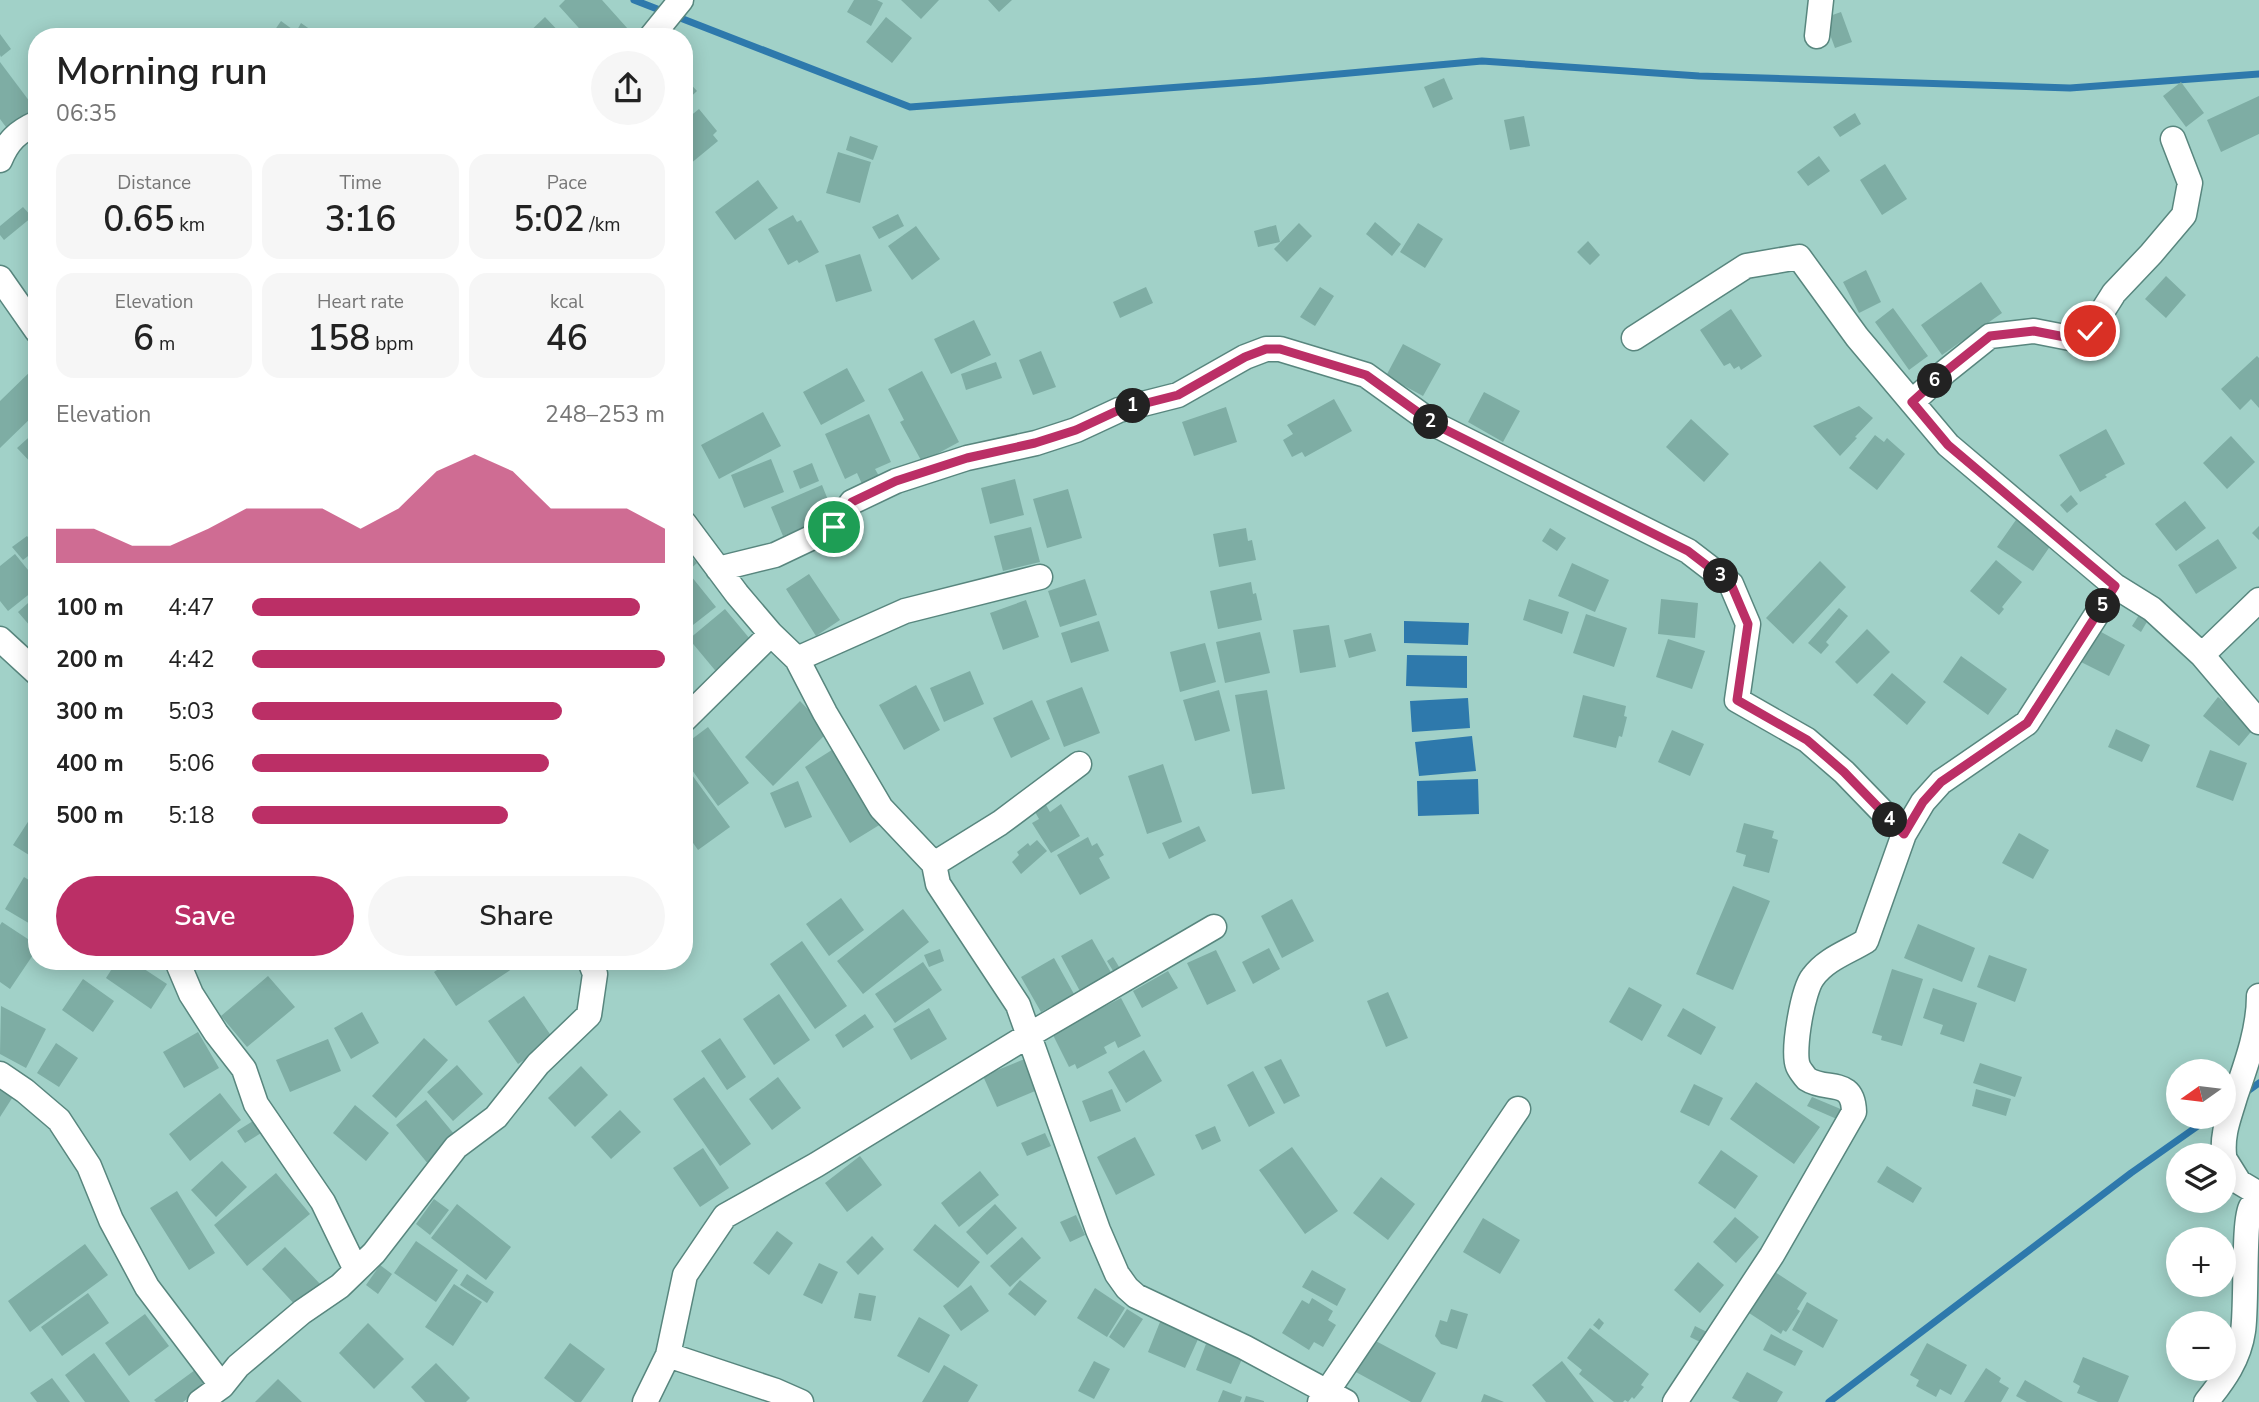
<!DOCTYPE html>
<meta charset="utf-8">
<style>
:root{--surface:#fff;--page:#f6f6f6;--text:#222;--muted:#767676;--accent:#bb2f66}
body{margin:0;font-family:"Nunito Sans",sans-serif;background:var(--page);color:var(--text);height:100vh;display:flex;flex-direction:column;font-size:26px;white-space:nowrap}
*{box-sizing:border-box;margin:0}
p{font-size:23px;color:var(--muted)}
.icon{flex:none;width:38px;height:38px;fill:none;stroke:currentColor;stroke-width:2;stroke-linecap:round;stroke-linejoin:round}
.map{position:relative;flex:1;overflow:hidden}
.sheet{position:absolute;left:28px;top:28px;width:665px;height:942px;display:flex;flex-direction:column;background:var(--surface);border-radius:28px;box-shadow:0 4px 18px #0003}
.sheet>*{flex:none}
.needle{width:46px;rotate:256deg}
.fabs{position:absolute;left:2166px;top:1059px;display:grid;gap:14px}
.fabs a{display:grid;place-items:center;width:70px;height:70px;border-radius:50%;background:var(--surface);box-shadow:0 4px 18px #0003;font-size:35px}
.pin{position:absolute;display:grid;place-items:center;width:60px;height:60px;color:#fff;margin:-30px;border:4px solid #fff;border-radius:50%;box-shadow:0 2px 7px #0007}
.km{position:absolute;width:35px;height:35px;margin:-18px;border-radius:50%;background:#222;color:#fff;font-size:19px;line-height:35px;text-align:center}
.round{display:grid;place-items:center;flex:none;width:74px;height:74px;border-radius:37px;background:var(--page)}
.headline{display:flex;align-items:center;justify-content:space-between;height:119px;padding:0 28px}
h1{font-size:38px;font-weight:600;line-height:52px}
.metrics{display:grid;grid-template-columns:repeat(3,1fr);gap:10px;height:119px;padding:7px 28px}
.metrics div{display:grid;align-content:center;border-radius:18px;background:var(--page);text-align:center}
.metrics b{font-size:35px;font-weight:600}
.metrics small{font-size:19px;font-weight:400}
.metrics p{font-size:19px}
.chart{height:196px;padding:14px 28px}
.chart p{display:flex;justify-content:space-between}
.chart svg{width:100%;height:126px;margin-top:7px;fill:var(--accent);opacity:.7}
.button{display:flex;gap:14px;margin-top:auto;padding:14px 28px}
.button a{flex:1;height:80px;border-radius:42px;background:var(--accent);color:#fff;font-size:28px;font-weight:600;line-height:80px;text-align:center}
.button a+a{background:var(--page);color:var(--text)}
ul{padding:0 28px;list-style:none;font-size:23px}
li{display:grid;grid-template-columns:112px 84px 1fr;align-items:center;height:52px}
li i{height:18px;border-radius:9px;background:var(--accent)}
.map>svg:first-child{display:block}
.water{fill:#2e79ac}
.lines{fill:none;stroke-linecap:round;stroke-linejoin:round}
.stream{stroke:#2e79ac;stroke-width:7}
.building{fill:#7eada4}
.minor-casing{stroke:#58867e;stroke-width:27}
.minor{stroke:#fff;stroke-width:24}
.route-casing{stroke:#fff;stroke-width:14}
.route{stroke:#bb2f66;stroke-width:9}
</style>
<div class="map">
<svg width="2259" height="1402" viewBox="0 0 2259 1402">
<rect width="100%" height="100%" fill="#a1d1c8"/>
<path class="water" d="M1404 621 1469 623 1468 645 1404 643Z
M1407 655 1467 656V688L1406 686Z
M1468 698 1470 728 1412 732 1410 701Z
M1472 736 1476 771 1419 776 1415 742Z
M1478 779 1479 814 1418 816 1417 781Z"/>
<g class="lines">
<path class="stream" d="M634 0 910 107 1261 81 1482 61 1699 76 2070 88 2259 74
M2245 1093 2259 1083
M1829 1402 2131 1173 2212 1116"/>
</g>
<path class="building" d="M565 0H602L628 29 619 37H587L559 6Z
M854 0H877L883 3 871 26 847 12Z
M901 0H939L921 19Z
M988 0H1012L999 12Z
M1841 12 1852 42 1835 48 1824 18Z
M545 17 564 37H524Z
M886 17 912 38 892 63 866 42Z
M281 21 296 32 301 23 321 37H270Z
M171 28 181 35 179 37 165 36Z
M373 30 383 37H368Z
M0 34 11 49 1 57 0 55Z
M0 62 36 110 9 131 0 119Z
M684 77 697 91 684 103Z
M1444 78 1453 99 1433 108 1424 87Z
M2181 82 2204 113 2186 127 2163 96Z
M2259 96V134L2221 152 2207 120Z
M699 109 717 131 713 135 718 141 684 169V121Z
M1855 113 1861 124 1840 137 1833 127Z
M1524 116 1530 146 1510 150 1504 120Z
M850 136 878 146 873 160 846 150Z
M838 152 871 162 860 203 826 193Z
M1819 156 1830 171 1808 186 1797 172Z
M1885 164 1907 199 1882 215 1860 180Z
M758 180 778 208 735 240 715 212Z
M23 207 32 217 4 240 0 235V226Z
M898 214 904 226 879 239 872 227Z
M793 215 797 222 801 220 819 252 799 263 797 260 788 265 768 229Z
M1375 222 1401 244 1392 256 1366 234Z
M1299 223 1312 236 1287 262 1274 249Z
M1418 223 1443 239 1425 268 1400 252Z
M1276 225 1280 242 1258 247 1254 231Z
M916 226 940 259 912 280 888 246Z
M1588 241 1600 255 1590 265 1577 252Z
M860 254 872 291 836 302 825 265Z
M1866 270 1881 302 1859 313 1843 282Z
M2166 276 2186 295 2166 318 2145 299Z
M1981 282 2002 313 1942 355 1921 325Z
M1146 287 1153 303 1120 318 1113 302Z
M1320 287 1334 296 1315 326 1300 317Z
M1893 308 1928 356 1909 370 1875 322Z
M1731 309 1762 356 1741 370 1739 366 1734 369 1730 363 1724 366 1700 330Z
M974 320 991 355 951 374 934 339Z
M1403 344 1441 364 1423 396 1386 376Z
M1041 351 1056 387 1033 395 1019 360Z
M2257 356 2259 358V408L2251 399 2240 410 2221 389Z
M996 362 1002 378 966 390 961 374Z
M37 365V412L0 448V401Z
M847 368 865 401 821 425 803 392Z
M922 371 959 442 922 462 900 422 904 420 888 389Z
M1484 392 1520 411 1503 442 1468 422Z
M1334 399 1352 431 1305 457 1302 452 1292 457 1283 440 1293 434 1287 425Z
M1859 406 1873 418 1855 437 1857 438 1840 456 1813 426Z
M1226 407 1237 442 1194 456 1182 422Z
M763 412 781 446 719 479 701 445Z
M869 414 891 462 875 469 879 476 862 484 857 473 845 479 825 434Z
M1691 419 1729 454 1704 482 1666 447Z
M2106 429 2125 464 2105 475 2107 477 2080 492 2059 455Z
M37 430V469L17 448Z
M1875 435 1884 442 1887 438 1905 454 1877 490 1849 468Z
M2231 436 2255 462 2227 489 2203 463Z
M771 459 784 492 744 508 731 475Z
M812 463 819 481 800 489 793 471Z
M1015 479 1024 515 990 524 981 488Z
M822 485 834 515 783 536 771 507Z
M1068 489 1082 538 1047 548 1033 499Z
M2071 495 2078 504 2067 513 2060 505Z
M2185 501 2206 528 2176 551 2155 524Z
M2018 517 2053 542 2033 571 1997 547Z
M2259 526V540L2252 533Z
M1031 527 1040 562 1003 571 994 536Z
M1246 528 1248 541 1252 540 1256 560 1219 567 1213 534Z
M1550 528 1566 538 1557 551 1542 541Z
M27 536 37 549 23 560 12 547Z
M2218 539 2237 568 2196 594 2178 565Z
M684 549 697 563 687 572 684 569Z
M15 554 37 581V588L8 611 0 601V566Z
M1996 560 2022 582 2002 607 2004 609 1999 615 1970 591Z
M1820 561 1846 587 1793 644 1766 618Z
M1572 563 1609 580 1595 612 1558 596Z
M809 574 840 620 816 636 786 589Z
M691 576 716 607 684 632V582Z
M1085 579 1097 615 1060 627 1048 591Z
M1251 582 1253 594 1256 593 1262 620 1218 629 1210 591Z
M37 595V622L31 627 18 612Z
M1529 599 1569 612 1562 634 1523 620Z
M1661 599 1698 603 1695 638 1658 634Z
M1026 600 1039 637 1003 650 990 613Z
M1839 608 1848 616 1826 642 1829 645 1821 654 1808 643Z
M725 609 755 645 719 675 689 639Z
M1586 614 1627 628 1614 667 1573 653Z
M2139 615 2148 620 2141 632 2132 626Z
M1099 621 1109 651 1071 663 1061 633Z
M1329 625 1336 667 1300 673 1293 630Z
M2092 627 2125 645 2109 676 2075 659Z
M1867 629 1890 652 1857 684 1835 662Z
M1260 632 1270 673 1225 683 1216 642Z
M1371 633 1376 651 1349 658 1344 640Z
M1668 639 1705 651 1692 689 1656 677Z
M1205 643 1216 682 1180 692 1170 652Z
M1961 656 2007 689 1988 715 1943 682Z
M970 671 984 704 944 722 930 688Z
M1892 673 1926 702 1907 725 1873 695Z
M916 685 940 730 904 750 879 705Z
M1082 687 1100 733 1064 747 1046 701Z
M1219 690 1230 731 1195 741 1183 700Z
M1267 690 1285 789 1252 794 1235 695Z
M1583 695 1626 706 1624 716 1627 717 1622 737 1619 736 1616 748 1573 737Z
M2218 697 2255 727 2239 746 2203 716Z
M1032 700 1050 739 1011 758 993 718Z
M800 701 829 731 773 786 745 757Z
M708 727 749 783 718 806 684 759V745Z
M2116 729 2150 745 2142 762 2108 747Z
M1672 730 1704 744 1690 776 1658 762Z
M835 748 881 824 850 843 805 767Z
M2210 750 2247 763 2233 801 2196 787Z
M684 764 730 827 698 850 684 830Z
M1163 764 1182 822 1147 834 1128 776Z
M798 781 812 817 785 828 770 793Z
M1061 804 1080 836 1051 853 1032 823 1039 819 1035 812 1046 805 1050 812Z
M35 811 37 813V860L13 845Z
M1744 823 1774 831 1772 838 1778 840 1769 873 1743 866 1746 855 1736 852Z
M1199 826 1206 841 1169 859 1162 843Z
M2019 833 2049 850 2033 879 2002 863Z
M1088 837 1092 846 1097 843 1104 855 1099 858 1110 878 1080 895 1057 855Z
M1037 840 1047 851 1021 874 1012 862 1019 855 1017 852 1028 843 1030 846Z
M24 877 37 885V928L5 909Z
M1733 886 1770 901 1733 990 1696 974Z
M841 898 864 930 829 956 806 924Z
M1292 899 1314 941 1282 958 1261 916Z
M903 909 929 942 863 994 837 961Z
M2 922 37 945V949L10 989 0 982V925Z
M1918 924 1975 948 1962 982 1904 958Z
M1092 939 1113 976 1081 993 1061 956Z
M802 941 847 1006 815 1029 770 964Z
M1269 948 1280 969 1253 984 1242 962Z
M940 949 944 961 929 967 924 955Z
M1216 950 1236 991 1207 1005 1187 963Z
M1989 955 2027 969 2015 1002 1977 987Z
M1113 957 1124 975 1118 979 1107 961Z
M1054 958 1074 994 1063 1000 1065 1003 1054 1009 1052 1006 1041 1012 1021 977Z
M117 961H132L167 984 151 1009 106 978Z
M451 961H515L518 965 456 1006 434 972Z
M923 962 942 990 895 1023 875 994Z
M1892 969 1923 979 1902 1046 1881 1040 1882 1036 1872 1033Z
M1168 971 1178 988 1142 1008 1133 991Z
M268 976 295 1007 247 1047 221 1016Z
M83 979 114 1001 93 1032 62 1010Z
M1629 987 1662 1005 1642 1041 1609 1022Z
M1933 988 1977 1003 1964 1042 1940 1034 1943 1025 1923 1018Z
M1388 992 1408 1038 1386 1047 1367 1001Z
M779 994 810 1040 774 1065 743 1019Z
M524 996 554 1040 518 1064 488 1021Z
M1121 998 1141 1036 1118 1048 1115 1041 1104 1047 1107 1053 1077 1069 1075 1064 1069 1067 1052 1033Z
M1 1006 46 1029 26 1068 0 1054Z
M929 1008 947 1039 911 1060 893 1029Z
M1683 1008 1716 1027 1701 1055 1667 1036Z
M362 1012 379 1043 351 1059 334 1028Z
M865 1014 874 1027 843 1048 835 1035Z
M198 1032 219 1068 184 1088 163 1052Z
M424 1038 448 1060 396 1118 372 1096Z
M720 1038 746 1077 727 1090 701 1051Z
M328 1039 341 1071 290 1092 276 1060Z
M56 1043 78 1058 59 1087 37 1073Z
M1144 1050 1162 1081 1126 1103 1108 1072Z
M1027 1058 1040 1089 997 1107 983 1076Z
M1281 1059 1300 1096 1284 1104 1264 1067Z
M1980 1063 2022 1077 2015 1097 1973 1083Z
M457 1065 483 1094 453 1121 427 1092Z
M581 1066 608 1095 575 1127 548 1098Z
M1253 1071 1275 1113 1249 1127 1227 1085Z
M704 1077 751 1144 720 1166 673 1099Z
M778 1077 801 1108 772 1130 749 1099Z
M0 1082 16 1092 0 1117Z
M1756 1082 1820 1127 1794 1164 1730 1119Z
M1694 1084 1723 1098 1709 1126 1680 1112Z
M1112 1089 1121 1111 1090 1122 1082 1101Z
M1976 1089 2011 1099 2006 1116 1972 1106Z
M220 1093 241 1120 190 1161 169 1134Z
M1812 1097 1843 1110 1839 1120 1807 1106Z
M426 1100 459 1140 429 1165 396 1125Z
M355 1105 389 1133 366 1161 333 1133Z
M620 1110 641 1132 611 1159 591 1137Z
M253 1121 261 1133 245 1143 237 1131Z
M1215 1126 1221 1141 1202 1150 1195 1135Z
M1045 1133 1051 1146 1027 1156 1021 1143Z
M1135 1137 1155 1175 1116 1195 1097 1157Z
M1292 1147 1338 1211 1305 1234 1259 1170Z
M703 1148 729 1188 700 1207 673 1168Z
M1721 1150 1758 1176 1735 1209 1698 1183Z
M860 1156 882 1185 847 1212 825 1183Z
M222 1161 247 1187 216 1217 191 1190Z
M1887 1166 1922 1188 1913 1203 1877 1182Z
M980 1171 999 1195 959 1227 941 1203Z
M276 1173 310 1214 247 1266 214 1225Z
M1381 1177 1415 1204 1388 1240 1353 1213Z
M177 1191 215 1253 189 1270 150 1208Z
M434 1199 449 1210 430 1235 416 1224Z
M457 1204 511 1247 486 1280 431 1238Z
M995 1204 1017 1228 987 1255 966 1232Z
M1076 1215 1085 1235 1070 1242 1060 1222Z
M1735 1217 1759 1237 1736 1263 1713 1242Z
M1483 1218 1520 1240 1500 1274 1463 1252Z
M935 1224 980 1262 958 1288 913 1250Z
M777 1231 793 1243 769 1275 753 1263Z
M872 1236 884 1249 858 1275 846 1262Z
M1022 1237 1041 1258 1010 1287 990 1266Z
M416 1241 458 1270 436 1302 394 1273Z
M85 1244 108 1275 30 1332 8 1301Z
M285 1247 321 1285 297 1307 262 1269Z
M1698 1262 1724 1285 1700 1313 1674 1290Z
M819 1263 838 1272 822 1304 803 1295Z
M380 1265 392 1274 378 1294 366 1285Z
M1312 1270 1346 1289 1337 1306 1302 1287Z
M1772 1270 1807 1293 1797 1309 1800 1311 1786 1332 1783 1330 1781 1334 1746 1311Z
M467 1274 494 1292 487 1303 460 1285Z
M1020 1280 1047 1301 1035 1316 1008 1294Z
M454 1284 482 1302 453 1346 425 1327Z
M971 1285 989 1311 961 1331 943 1306Z
M1095 1288 1125 1308 1107 1337 1077 1318Z
M88 1293 109 1323 62 1356 41 1327Z
M859 1293 876 1296 871 1321 854 1318Z
M1312 1298 1333 1311 1328 1320 1336 1325 1323 1347 1314 1342 1309 1350 1282 1333 1302 1300 1309 1304Z
M1807 1302 1838 1320 1823 1348 1792 1330Z
M1127 1309 1143 1319 1124 1348 1109 1337Z
M1451 1309 1468 1314 1457 1349 1441 1344 1435 1336 1440 1320 1447 1322Z
M1164 1312 1199 1337 1185 1368 1148 1352Z
M145 1314 169 1346 129 1376 105 1343Z
M919 1317 950 1335 929 1373 897 1356Z
M1599 1318 1604 1323 1599 1330 1593 1325Z
M368 1323 404 1359 374 1389 339 1353Z
M1695 1326 1707 1332 1702 1343 1690 1337Z
M1590 1328 1649 1374 1641 1385 1644 1387 1634 1399 1632 1397 1628 1402 1625 1400 1623 1402H1614L1579 1374 1582 1370 1567 1358Z
M1771 1334 1803 1351 1795 1366 1763 1350Z
M1372 1339 1436 1373 1421 1402H1411L1354 1371Z
M570 1343 605 1369 581 1402H575L544 1378Z
M1927 1343 1967 1365 1951 1395 1940 1389 1936 1397 1916 1386 1919 1380 1910 1375Z
M1206 1344 1242 1359 1231 1384 1196 1370Z
M94 1353 130 1402H85L65 1375Z
M2083 1357 2129 1376 2118 1402H2098L2077 1393 2080 1386 2073 1382Z
M1094 1361 1110 1369 1094 1399 1078 1391Z
M1562 1361 1594 1402H1546L1532 1385Z
M436 1363 470 1398 466 1402H425L411 1387Z
M944 1365 978 1385 968 1402H922Z
M1986 1368 2001 1378 1999 1382 2009 1388 2001 1402H1964Z
M195 1370 206 1385 183 1402H156L154 1400Z
M1747 1372 1783 1392 1777 1402H1740L1732 1398Z
M52 1378 70 1402H37L30 1393Z
M278 1379 302 1402H255Z
M2025 1380 2063 1402H2027L2016 1396Z
M1223 1390 1242 1397 1240 1402H1218Z
M1484 1394 1504 1402H1481Z
M1246 1396 1264 1401V1402H1244Z"/>
<g class="lines">
<g class="minor-casing">
<path id="minor" d="M1817 36 1821 0
M651 37 681 0
M0 160C8 141 17 132 37 123
M0 278 37 331
M1634 338 1746 266 1799 257 1857 337 1948 445 2115 586
M1912 402 1945 372 1990 336 2034 331 2070 338 2090 331 2114 293 2151 254 2184 215 2190 183 2173 139
M684 523 737 594 771 634 797 659 825 713 881 808 934 864 938 884 1018 1005 1098 1230 1117 1274 1127 1288 1136 1296 1244 1347 1346 1402
M718 569 775 555 834 527 852 502 896 481 967 458 1036 443 1076 430 1119 410 1178 395 1245 357 1266 349H1280L1366 375 1434 424 1688 551 1731 584 1748 624 1737 700 1807 740 1844 772 1904 834
M0 639 37 673
M2202 655 2259 600
M797 659 905 611 1040 577
M684 720 771 634
M934 864 1000 823 1079 764
M177 961 191 994 216 1033 244 1069 256 1104 323 1202 356 1270
M0 1074 25 1091 59 1120 89 1166 111 1220 147 1287 222 1386
M2224 1155C2222 1133 2229 1118 2235 1097 2246 1065 2259 1030 2259 996
M2224 1158 2239 1182 2259 1194
M668 1355 685 1275 725 1216 816 1165 1029 1035 1214 927
M200 1402 222 1386 238 1366 302 1312 340 1286 374 1253 456 1147 496 1117 538 1064 589 1015 595 974 590 961
M645 1402 668 1355 776 1391 801 1402
M1320 1402 1518 1109
M1675 1402 1772 1255 1854 1112C1853 1077 1827 1092 1807 1079 1805 1077 1799 1069 1798 1066 1792 1051 1803 989 1813 977 1826 959 1848 952 1866 941L1904 834 1923 802 1941 782 2027 723 2115 586 2152 609 2202 655 2259 722
M2206 1402C2224 1380 2239 1359 2243 1331 2247 1308 2243 1219 2251 1207 2253 1204 2256 1202 2259 1200"/>
</g>
<use href="#minor" class="minor"/>
</g>
<g class="lines">
<g class="route-casing">
<path id="route" d="M834 527 852 502 896 481 967 458 1035 443 1076 430 1119 410 1178 395 1245 357 1266 349H1280L1366 375 1434 424 1688 551 1731 584 1748 624 1737 700 1807 740 1844 772 1904 834 1923 802 1941 782 2027 723 2115 586 1948 445 1912 402 1945 372 1990 336 2034 331 2070 338 2090 331"/>
</g>
<use href="#route" class="route"/>
</g>
</svg>
<div class="fabs">
<a><svg class="needle" viewBox="-14 -14 28 28"><path d="M0-13l5 13h-10z" fill="#e53935"/><path d="M0 13l5-13h-10z" fill="#767676"/></svg></a>
<a><svg class="icon" aria-label="layers" viewBox="0 0 24 24"><path d="M12 4l9 5-9 5-9-5zM3 14l9 5 9-5"/></svg></a>
<a>+</a>
<a>−</a>
</div>
<div class="pin" style="left:834px;top:527px;background:#1e9e55"><svg class="icon" aria-label="arrive" viewBox="0 0 24 24"><path d="M6 21V4h12l-3 4 3 4H6"/></svg></div>
<div class="pin" style="left:2090px;top:331px;background:#d93025"><svg class="icon" aria-label="check" viewBox="0 0 24 24"><path d="M5 12l5 5 9-10"/></svg></div>
<b class="km" style="left:1133px;top:406px">1</b>
<b class="km" style="left:1431px;top:422px">2</b>
<b class="km" style="left:1721px;top:576px">3</b>
<b class="km" style="left:1890px;top:820px">4</b>
<b class="km" style="left:2103px;top:606px">5</b>
<b class="km" style="left:1935px;top:381px">6</b>
<section class="sheet">
<div class="headline"><div><h1>Morning run</h1><p>06:35</p></div><a class="round"><svg class="icon" aria-label="share" viewBox="0 0 24 24"><path d="M12 15V3M7 8l5-5 5 5M5 13v7h14v-7"/></svg></a></div>
<div class="metrics">
<div><p>Distance</p><b>0.65<small> km</small></b></div>
<div><p>Time</p><b>3:16</b></div>
<div><p>Pace</p><b>5:02<small> /km</small></b></div>
</div>
<div class="metrics">
<div><p>Elevation</p><b>6<small> m</small></b></div>
<div><p>Heart rate</p><b>158<small> bpm</small></b></div>
<div><p>kcal</p><b>46</b></div>
</div>
<div class="chart"><p><span>Elevation</span>248–253 m</p>
<svg viewBox="0 0 160 44" preserveAspectRatio="none"><path d="M0 44V32L10 32L20 38L30 38L40 32L50 25L60 25L70 25L80 32L90 25L100 12L110 6L120 12L130 25L140 25L150 25L160 32V44z"/></svg>
</div>
<ul>
<li><b>100 m</b>4:47<i style="width:94%"></i></li>
<li><b>200 m</b>4:42<i style="width:100%"></i></li>
<li><b>300 m</b>5:03<i style="width:75%"></i></li>
<li><b>400 m</b>5:06<i style="width:72%"></i></li>
<li><b>500 m</b>5:18<i style="width:62%"></i></li>
</ul>
<div class="button"><a>Save</a><a>Share</a></div>
</section>
</div>
